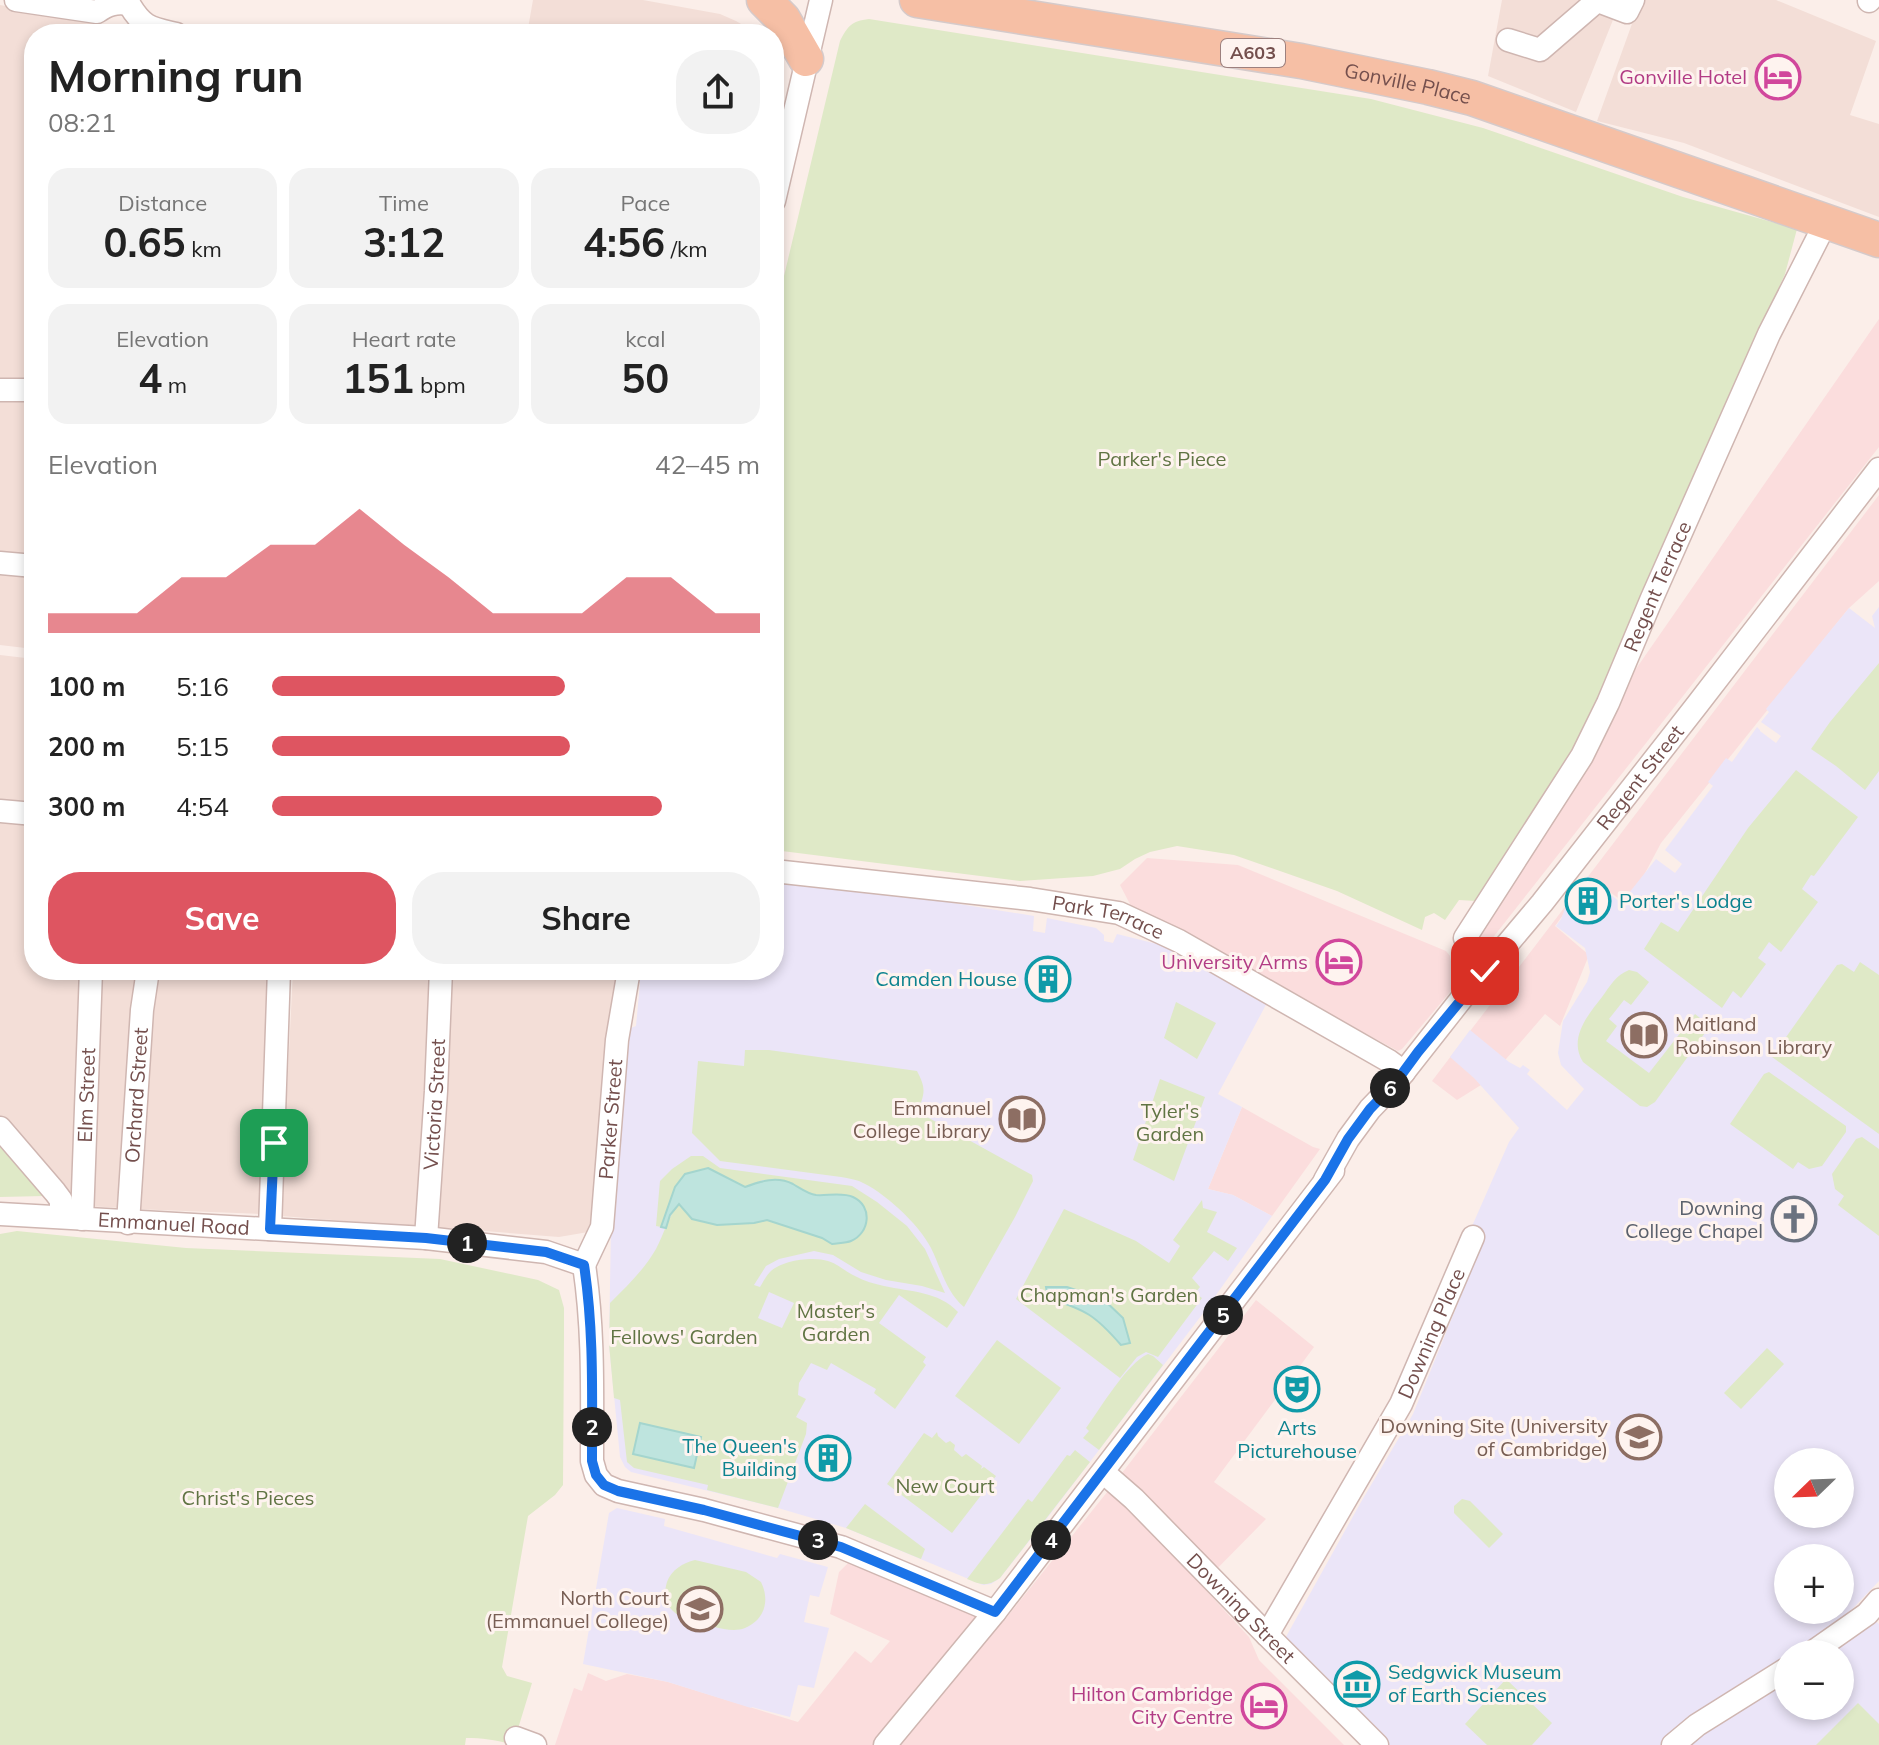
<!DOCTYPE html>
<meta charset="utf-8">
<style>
:root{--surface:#fff;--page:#f2f2f2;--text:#222;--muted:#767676;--accent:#de5561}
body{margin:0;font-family:Mulish,sans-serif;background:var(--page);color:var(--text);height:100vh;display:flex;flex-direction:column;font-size:30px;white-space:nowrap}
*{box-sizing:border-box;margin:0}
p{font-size:26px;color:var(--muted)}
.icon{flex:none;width:44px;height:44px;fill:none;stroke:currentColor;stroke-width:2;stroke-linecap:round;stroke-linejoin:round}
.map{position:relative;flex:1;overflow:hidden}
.panel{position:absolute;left:24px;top:24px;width:760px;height:956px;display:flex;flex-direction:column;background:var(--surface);border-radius:32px;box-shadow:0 4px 12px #0003}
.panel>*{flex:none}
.needle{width:52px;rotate:247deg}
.buttons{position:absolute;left:1774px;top:1448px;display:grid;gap:16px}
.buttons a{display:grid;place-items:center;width:80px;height:80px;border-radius:50%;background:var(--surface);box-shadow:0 4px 12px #0003;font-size:40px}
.pin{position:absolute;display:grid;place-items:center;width:68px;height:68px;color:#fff;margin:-34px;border-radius:16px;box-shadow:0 4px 12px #0006}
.km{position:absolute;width:40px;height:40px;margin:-20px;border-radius:50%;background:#222;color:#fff;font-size:22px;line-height:40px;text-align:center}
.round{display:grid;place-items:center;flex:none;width:84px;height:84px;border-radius:32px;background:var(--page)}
.overview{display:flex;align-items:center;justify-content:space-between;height:136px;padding:0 24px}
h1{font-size:44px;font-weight:700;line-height:60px}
.stats{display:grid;grid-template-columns:repeat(3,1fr);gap:12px;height:136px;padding:8px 24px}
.stats div{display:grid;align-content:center;border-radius:20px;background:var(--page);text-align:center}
.stats b{font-size:40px;font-weight:700}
.stats small{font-size:22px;font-weight:400}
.stats p{font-size:22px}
.chart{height:224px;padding:16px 24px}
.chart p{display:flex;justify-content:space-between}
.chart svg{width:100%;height:144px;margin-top:8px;fill:var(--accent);opacity:.7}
.primary-button{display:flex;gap:16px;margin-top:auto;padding:16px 24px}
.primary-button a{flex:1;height:92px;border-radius:32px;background:var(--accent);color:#fff;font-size:32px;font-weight:700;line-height:92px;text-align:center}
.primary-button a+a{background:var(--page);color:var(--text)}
ul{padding:0 24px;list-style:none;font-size:26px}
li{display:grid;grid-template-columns:128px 96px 1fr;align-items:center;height:60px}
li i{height:20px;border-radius:10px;background:var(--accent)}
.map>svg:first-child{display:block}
.residential{fill:#f3ded7}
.commercial{fill:#fbdddd}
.education{fill:#ebe5f8;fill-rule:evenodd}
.green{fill:#dfe9c7;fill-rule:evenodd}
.water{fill:#bee4de;stroke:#a4d5ce;stroke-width:2}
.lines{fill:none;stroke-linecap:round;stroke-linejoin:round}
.street-casing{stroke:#cfb6b1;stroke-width:25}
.primary-casing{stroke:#d5caca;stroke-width:37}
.street{stroke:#fff;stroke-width:22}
.primary{stroke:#f6bfa5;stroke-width:34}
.route-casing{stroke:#fff;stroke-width:16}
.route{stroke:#1a73e8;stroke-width:10}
.labels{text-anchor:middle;stroke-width:6;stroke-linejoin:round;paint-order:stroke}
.shield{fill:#fef3ef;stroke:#9d807e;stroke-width:2}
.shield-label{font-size:18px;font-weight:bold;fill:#744f4d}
.hotel-label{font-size:20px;fill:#b23c85;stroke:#fef3ef;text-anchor:end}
.street-label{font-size:20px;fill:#744f4d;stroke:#fef3ef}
.park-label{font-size:20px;fill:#607443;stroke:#fef3ef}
.culture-label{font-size:20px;fill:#0d838f;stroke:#fef3ef;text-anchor:start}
.education-label{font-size:20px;fill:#785e54;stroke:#fef3ef;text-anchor:end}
.worship-label{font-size:20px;fill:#5b616d;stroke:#fef3ef;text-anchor:end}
</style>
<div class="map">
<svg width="1879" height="1745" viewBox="0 0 1879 1745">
<rect width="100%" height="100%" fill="#fbeee9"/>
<path class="residential" d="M533 0H643L720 14 736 21 758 34H527Z
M1502 0H1621L1576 112 1488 76Z
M1645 0H1776L1876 41 1850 115 1879 124V217L1684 143 1597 121 1633 21Z
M0 5 159 34H34V386H0Z
M0 397H34V561L0 557Z
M0 573 34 576V649L0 645Z
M0 655 34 659V807L0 806Z
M0 820 34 821V970H88L79 1192 60 1191 0 1117Z
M95 970H140L124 1208 85 1206Z
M152 970H272L262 1214 134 1209Z
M293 970H436L423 1227 281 1216Z
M445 970H619L594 1231 559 1237 433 1227Z"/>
<path class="commercial" d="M1879 319V447L1480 954 1474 955 1470 952 1471 945 1631 676Z
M1879 495V581L1849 608 1661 843 1628 905 1590 878 1555 926 1589 955 1560 1026 1545 1014 1506 1059 1481 1085 1457 1100 1432 1081Z
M1147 858 1238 865 1446 951 1450 956 1452 967 1458 974 1456 985 1402 1049 1398 1051 1132 908 1120 885Z
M1242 1107 1313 1147 1320 1149 1272 1216 1233 1195 1208 1189Z
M1256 1300 1314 1347 1214 1482 1266 1519 1201 1585 1249 1637 1259 1660 1344 1745H555L574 1688 582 1691 588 1673 606 1681 627 1674 668 1682 798 1722 855 1651 871 1663 890 1641 830 1614 839 1572 850 1561 1003 1622 1108 1491Z"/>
<path class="education" d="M1879 607V1581L1819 1644 1803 1654H1788V1663L1663 1745H1388L1282 1644 1361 1502 1413 1414 1482 1244 1469 1233 1509 1142 1519 1128 1474 1078 1450 1057 1470 1030 1509 1062 1520 1068 1523 1065 1530 1070 1527 1074 1567 1110 1584 1089 1561 1065 1558 1053 1563 1021 1587 982 1590 972 1585 948 1556 926 1561 919 1566 906 1588 876 1621 903 1656 859 1675 873 1682 864 1665 850 1713 786 1708 782 1726 758 1732 762 1757 727 1760 730V731L1776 743 1781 736 1761 722 1769 712 1766 709 1849 608 1875 628 1872 616ZM1788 1462H1840V1514H1788ZM1788 1558H1840V1610H1788Z
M774 880 891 893 1034 916 1033 931 1045 933 1047 918 1096 928 1104 935V941L1113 943 1117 934 1161 945 1268 1001 1218 1094 1242 1107 1208 1189 1233 1195 1272 1216 1204 1312 1045 1521 1000 1578 991 1584 983 1585 846 1528 778 1508 631 1472 625 1467 620 1457 609 1344 611 1226 627 1032 631 1028 636 1026 640 983H637L639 970H774Z
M617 1508 665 1519 664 1526 777 1558 780 1554 828 1567 819 1597 810 1595 804 1622 829 1628 814 1688 798 1685 790 1717 752 1707 751 1708 668 1682 583 1664 609 1513Z
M1872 1618 1879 1624V1745H1687L1788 1676V1706H1840V1654H1822L1852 1639Z"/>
<path class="green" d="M869 19 1371 99 1483 128 1683 197 1797 229 1785 274 1627 629 1591 721 1518 840 1476 901 1459 900 1445 920 1434 913 1425 917 1422 930 1337 891 1234 855 1177 846 1150 852 1135 859 1120 869 1093 876 1020 881 774 850V318L840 41C848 26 851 21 869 19Z
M1879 663V771L1865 790 1836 766 1811 749 1830 722Z
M1796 770 1858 817 1814 876 1811 875 1802 889 1818 902 1781 952 1769 942 1758 958 1766 964 1741 998 1733 991 1722 1008 1644 949 1661 922 1678 932 1748 828Z
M1860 962 1879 975V1134L1772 1057 1837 965 1842 964 1854 972Z
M1629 970 1637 972 1649 982 1631 1005 1624 1000 1609 1019 1617 1026 1606 1041 1649 1073 1695 1014 1710 1026 1655 1102 1647 1107 1640 1106 1583 1062C1568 1038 1588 1015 1602 997 1610 986 1616 975 1629 970Z
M1176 1002 1216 1023 1197 1059 1164 1038Z
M745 1050H769L917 1071C927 1090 924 1093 918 1112L1032 1175 1033 1181 1015 1217 964 1307C946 1292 941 1268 931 1248 919 1224 883 1191 859 1181 853 1179 847 1178 841 1177L720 1161 692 1133 698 1061 744 1066Z
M1769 1072 1846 1126V1132L1822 1166 1809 1169 1798 1162 1793 1169 1730 1124 1764 1074Z
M1160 1079 1205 1097 1174 1181 1133 1160Z
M1862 1137 1879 1149V1236L1838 1205 1844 1196 1835 1189 1832 1174 1856 1139Z
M0 1142 45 1196 0 1197Z
M691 1156H703L720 1168 852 1186 877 1202 907 1226 925 1249 945 1293 922 1286 886 1280 861 1272 833 1255 814 1251 779 1259 766 1266 754 1285 760 1287C763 1282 766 1276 770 1272 781 1260 814 1256 828 1261 838 1264 846 1272 855 1276 864 1281 875 1284 884 1286 911 1292 938 1291 958 1312L947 1328 899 1295 879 1323 926 1357 923 1362 926 1365 895 1409 874 1393 876 1389 831 1363 827 1370 811 1363 799 1383 798 1395 806 1399 796 1417 807 1423 806 1434 778 1508 707 1490 708 1485 634 1468 627 1462 620 1400 614 1398 609 1344 610 1303C628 1285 643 1271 656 1249 664 1234 668 1217 679 1203L692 1219 717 1225 754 1223 767 1220 822 1238 832 1244 834 1194 813 1195 789 1182 763 1180 745 1187 708 1168 675 1187 661 1227 656 1226 660 1181 672 1169ZM769 1292 794 1303 782 1328 758 1318Z
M1202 1200 1203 1208 1217 1212 1207 1232 1237 1248 1228 1261 1214 1251 1192 1278 1200 1287 1195 1293 1202 1298 1158 1357 1146 1352 1137 1357 1120 1378 1016 1299 1064 1209 1136 1241 1169 1263 1180 1246 1173 1240Z
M17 1231 186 1248 440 1259 538 1280 559 1290 564 1308V1336L563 1485 555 1495 528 1516 502 1667 507 1676 532 1683 513 1745C497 1740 483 1738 466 1738L465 1745H0V1234Z
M997 1340 1061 1388 1019 1444 955 1396Z
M1767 1348 1784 1364 1741 1409 1724 1393Z
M1148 1354 1153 1356 1163 1365 1099 1450 1083 1438 1089 1431 1086 1428C1100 1409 1127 1363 1148 1354Z
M937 1432 938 1436 946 1443 950 1441 955 1445 954 1450 962 1457 966 1454 982 1466 981 1469 984 1467 996 1476 952 1533 887 1484 924 1433 932 1438Z
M1075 1450 1090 1462 1000 1578C987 1587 981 1585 967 1579L1028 1499 1032 1502 1067 1455 1070 1456Z
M1462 1499 1470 1501 1503 1534 1489 1548 1454 1513V1506Z
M865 1504 925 1549 921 1559 846 1528Z
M695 1560 746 1572 761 1582C770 1600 765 1620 745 1628 735 1632 724 1629 714 1627 691 1622 657 1615 667 1582 671 1570 683 1563 695 1560Z
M1506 1679 1552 1723 1532 1745H1487L1465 1724Z
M1858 1703 1879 1724V1745H1816Z"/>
<path class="water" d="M708 1168 745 1187C761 1181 777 1176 793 1184 800 1188 808 1194 816 1195 827 1196 842 1192 853 1197 873 1206 870 1233 851 1241 846 1243 838 1243 832 1244L822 1238 767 1220 754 1223 717 1225 692 1219 679 1204 670 1215 666 1228 661 1227 675 1187 685 1174Z
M1046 1287H1067L1103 1299 1123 1318 1130 1343 1121 1345C1095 1315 1086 1310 1048 1298Z
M640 1423 701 1437 694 1468 633 1454Z"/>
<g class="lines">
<g class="street-casing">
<g id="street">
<path d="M16 0 97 12C108 4 116 2 129 4"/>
<path d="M1598 1 1627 12 1633 0"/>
<path d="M1869 1 1870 0"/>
<path d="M129 4C143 28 151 28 176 34"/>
<path d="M1508 40 1540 50 1598 0"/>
<path d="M774 201 821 0"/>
<path d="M0 390H34"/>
<path d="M0 563 34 566"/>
<path d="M0 811 34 814"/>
<path id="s1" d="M774 871 1030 899 1119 913 1179 941 1389 1061 1404 1072"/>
<path id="s2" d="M1465 938 1582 756 1608 703 1652 598 1769 334 1826 222"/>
<path d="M0 1128 55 1192 61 1200V1217"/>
<path id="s3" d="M1325 1180 1348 1139 1370 1109 1396 1082 1466 993 1542 903 1697 705 1879 469"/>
<path id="s4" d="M0 1214 426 1238 546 1252 584 1265"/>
<path id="s5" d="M82 1219 91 970"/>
<path id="s6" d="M128 1223 142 1010 148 970"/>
<path d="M270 1229 279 970"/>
<path id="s7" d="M426 1238 436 1091 441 970"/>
<path d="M584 1265C594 1330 592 1395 592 1461L596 1475 604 1485 618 1491 704 1510 841 1547 995 1612"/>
<path id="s8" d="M584 1265 602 1227 617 1040 629 970"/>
<path id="s9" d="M1103 1472 1134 1499 1264 1632 1377 1745"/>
<path id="s10" d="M1267 1635 1401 1404 1473 1237"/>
<path d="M1810 1654 1867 1614 1879 1600"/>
<path d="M516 1738 535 1745"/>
<path d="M885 1745 995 1612 1333 1171"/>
<path d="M1673 1745 1697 1725 1788 1668"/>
</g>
</g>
<g class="primary-casing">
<g id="primary">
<path d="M764 0 783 19 806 59"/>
<path id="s11" d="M917 0 1301 61 1428 87 1472 98 1879 240"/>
</g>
</g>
<use href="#street" class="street"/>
<use href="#primary" class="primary"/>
</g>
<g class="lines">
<g class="route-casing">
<path id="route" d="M274 1143 270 1229 426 1238 546 1252 584 1265C594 1330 592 1395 592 1461L596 1475 604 1485 618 1491 704 1510 841 1547 995 1612 1325 1180 1348 1139 1370 1109 1396 1082 1418 1052 1485 971"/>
</g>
<use href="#route" class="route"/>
</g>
<defs>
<g id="hotel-ring" transform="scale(2.3)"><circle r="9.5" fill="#fef3ef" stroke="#d1479c" stroke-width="1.5"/><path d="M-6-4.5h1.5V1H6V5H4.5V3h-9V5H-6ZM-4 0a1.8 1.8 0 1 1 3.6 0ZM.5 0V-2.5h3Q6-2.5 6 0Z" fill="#d1479c"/></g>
<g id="building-ring" transform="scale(2.3)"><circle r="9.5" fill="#fef3ef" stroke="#0f9aa8" stroke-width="1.5"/><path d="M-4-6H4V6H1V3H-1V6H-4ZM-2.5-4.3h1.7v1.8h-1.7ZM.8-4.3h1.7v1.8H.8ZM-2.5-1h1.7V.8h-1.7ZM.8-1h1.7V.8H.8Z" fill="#0f9aa8"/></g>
<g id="library-ring" transform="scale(2.3)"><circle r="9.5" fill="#fef3ef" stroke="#8d6e63" stroke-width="1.5"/><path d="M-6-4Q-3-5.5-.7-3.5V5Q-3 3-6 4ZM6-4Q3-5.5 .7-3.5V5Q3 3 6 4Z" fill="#8d6e63"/></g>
<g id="church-ring" transform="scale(2.3)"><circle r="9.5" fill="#fef3ef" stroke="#6b7280" stroke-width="1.5"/><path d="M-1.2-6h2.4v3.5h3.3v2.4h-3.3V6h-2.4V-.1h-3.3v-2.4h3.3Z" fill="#6b7280"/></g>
<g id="theatre-ring" transform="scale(2.3)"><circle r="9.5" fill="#fef3ef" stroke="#0f9aa8" stroke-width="1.5"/><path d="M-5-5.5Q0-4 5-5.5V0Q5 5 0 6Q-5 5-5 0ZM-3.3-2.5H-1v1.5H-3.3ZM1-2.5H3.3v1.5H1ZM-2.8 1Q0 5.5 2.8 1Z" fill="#0f9aa8"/></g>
<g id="university-ring" transform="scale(2.3)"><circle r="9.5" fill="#fef3ef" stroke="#8d6e63" stroke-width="1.5"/><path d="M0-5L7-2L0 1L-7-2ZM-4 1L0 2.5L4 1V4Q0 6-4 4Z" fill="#8d6e63"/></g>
<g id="museum-ring" transform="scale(2.3)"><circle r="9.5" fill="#fef3ef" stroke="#0f9aa8" stroke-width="1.5"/><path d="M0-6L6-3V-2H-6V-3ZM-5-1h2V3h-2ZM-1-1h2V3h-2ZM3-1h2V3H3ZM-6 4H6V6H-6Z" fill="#0f9aa8"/></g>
</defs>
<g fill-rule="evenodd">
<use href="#hotel-ring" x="1778" y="77"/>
<use href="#building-ring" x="1588" y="901"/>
<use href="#hotel-ring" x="1339" y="962"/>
<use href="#building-ring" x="1048" y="979"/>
<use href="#library-ring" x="1644" y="1035"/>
<use href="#library-ring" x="1022" y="1119"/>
<use href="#church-ring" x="1794" y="1219"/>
<use href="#theatre-ring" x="1297" y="1389"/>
<use href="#university-ring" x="1639" y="1437"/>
<use href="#building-ring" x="828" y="1458"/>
<use href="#university-ring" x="700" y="1609"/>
<use href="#museum-ring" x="1357" y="1684"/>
<use href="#hotel-ring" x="1264" y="1706"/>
</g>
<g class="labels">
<rect class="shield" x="1221" y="39" width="64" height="28" rx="6"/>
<g class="shield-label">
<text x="1253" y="59">A603</text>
</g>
<g class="hotel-label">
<text x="1747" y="84">Gonville Hotel</text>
<text x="1308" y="969">University Arms</text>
<text x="1233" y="1701">Hilton Cambridge<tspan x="1233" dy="23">City Centre</tspan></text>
</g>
<g class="street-label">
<text dy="7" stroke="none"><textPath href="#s11" startOffset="498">Gonville Place</textPath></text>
<text dy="7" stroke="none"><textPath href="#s2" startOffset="402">Regent Terrace</textPath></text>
<text dy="7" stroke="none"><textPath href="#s3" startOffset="512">Regent Street</textPath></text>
<text dy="7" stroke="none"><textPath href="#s1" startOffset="338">Park Terrace</textPath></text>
<text dy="7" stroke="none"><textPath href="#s5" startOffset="124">Elm Street</textPath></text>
<text dy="7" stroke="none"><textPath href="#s6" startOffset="128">Orchard Street</textPath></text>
<text dy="7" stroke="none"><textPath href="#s7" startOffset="134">Victoria Street</textPath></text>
<text dy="7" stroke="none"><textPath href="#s8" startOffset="150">Parker Street</textPath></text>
<text dy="7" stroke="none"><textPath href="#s4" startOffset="174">Emmanuel Road</textPath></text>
<text dy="7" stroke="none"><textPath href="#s10" startOffset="344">Downing Place</textPath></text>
<text dy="7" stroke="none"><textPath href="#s9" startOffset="194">Downing Street</textPath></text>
</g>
<g class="park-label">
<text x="1162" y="466">Parker's Piece</text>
<text x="1170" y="1118">Tyler's<tspan x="1170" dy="23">Garden</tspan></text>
<text x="1109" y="1302">Chapman's Garden</text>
<text x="836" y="1318">Master's<tspan x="836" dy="23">Garden</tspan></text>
<text x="684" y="1344">Fellows' Garden</text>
<text x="945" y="1493">New Court</text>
<text x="248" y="1505">Christ's Pieces</text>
</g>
<g class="culture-label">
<text x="1619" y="908">Porter's Lodge</text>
<text x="1017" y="986" text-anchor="end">Camden House</text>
<text x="1297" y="1435" text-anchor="middle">Arts<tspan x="1297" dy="23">Picturehouse</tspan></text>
<text x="797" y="1453" text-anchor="end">The Queen's<tspan x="797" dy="23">Building</tspan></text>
<text x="1388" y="1679">Sedgwick Museum<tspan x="1388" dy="23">of Earth Sciences</tspan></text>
</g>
<g class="education-label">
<text x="1675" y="1031" text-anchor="start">Maitland<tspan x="1675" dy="23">Robinson Library</tspan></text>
<text x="991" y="1115">Emmanuel<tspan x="991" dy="23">College Library</tspan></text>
<text x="1608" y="1433">Downing Site (University<tspan x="1608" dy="23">of Cambridge)</tspan></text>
<text x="669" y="1605">North Court<tspan x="669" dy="23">(Emmanuel College)</tspan></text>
</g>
<g class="worship-label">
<text x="1763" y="1215">Downing<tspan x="1763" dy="23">College Chapel</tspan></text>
</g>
</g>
</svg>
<div class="buttons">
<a><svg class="needle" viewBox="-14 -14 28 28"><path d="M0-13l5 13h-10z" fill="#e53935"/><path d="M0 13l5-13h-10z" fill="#767676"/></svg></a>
<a>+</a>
<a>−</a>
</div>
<div class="pin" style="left:274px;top:1143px;background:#1e9e55"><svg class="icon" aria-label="arrive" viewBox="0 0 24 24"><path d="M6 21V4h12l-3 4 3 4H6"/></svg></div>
<div class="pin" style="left:1485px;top:971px;background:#d93025"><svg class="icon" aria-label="check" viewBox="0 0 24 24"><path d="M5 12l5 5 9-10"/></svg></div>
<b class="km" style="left:467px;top:1243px">1</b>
<b class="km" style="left:592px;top:1427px">2</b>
<b class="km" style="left:818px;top:1540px">3</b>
<b class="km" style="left:1051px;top:1540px">4</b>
<b class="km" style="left:1223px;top:1315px">5</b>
<b class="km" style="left:1390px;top:1088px">6</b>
<section class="panel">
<div class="overview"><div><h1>Morning run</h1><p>08:21</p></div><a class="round"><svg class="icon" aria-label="share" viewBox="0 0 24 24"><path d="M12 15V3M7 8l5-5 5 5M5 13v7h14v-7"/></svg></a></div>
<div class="stats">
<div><p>Distance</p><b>0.65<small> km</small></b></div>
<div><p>Time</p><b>3:12</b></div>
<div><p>Pace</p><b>4:56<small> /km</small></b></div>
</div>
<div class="stats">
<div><p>Elevation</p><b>4<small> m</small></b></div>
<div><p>Heart rate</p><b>151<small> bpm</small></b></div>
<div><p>kcal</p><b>50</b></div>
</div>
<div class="chart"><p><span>Elevation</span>42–45 m</p>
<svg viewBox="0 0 160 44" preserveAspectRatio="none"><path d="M0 44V38L10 38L20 38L30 27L40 27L50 17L60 17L70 6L80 17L90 27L100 38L110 38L120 38L130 27L140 27L150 38L160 38V44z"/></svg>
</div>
<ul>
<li><b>100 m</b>5:16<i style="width:60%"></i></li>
<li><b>200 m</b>5:15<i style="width:61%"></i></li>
<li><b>300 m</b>4:54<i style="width:80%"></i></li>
</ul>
<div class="primary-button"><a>Save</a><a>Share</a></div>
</section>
</div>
